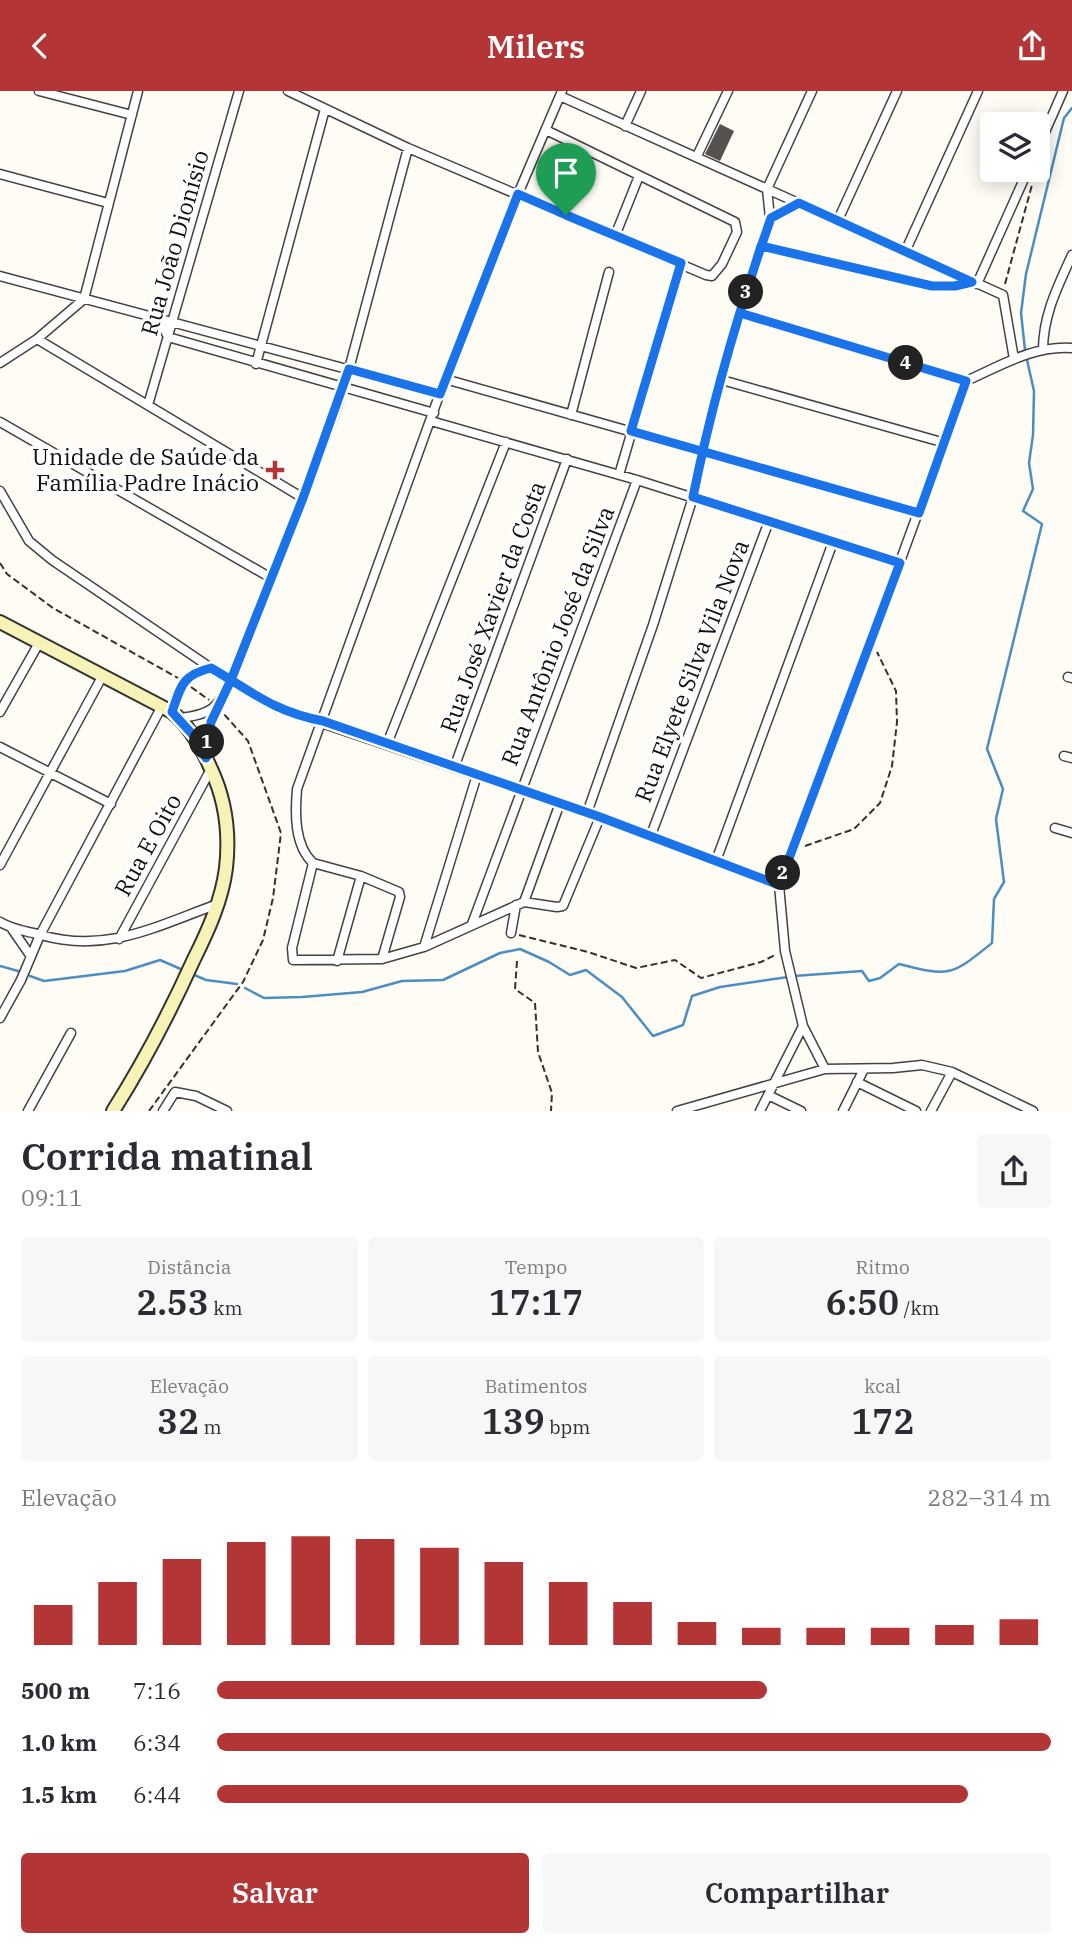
<!DOCTYPE html>
<html lang="pt">
<meta charset="utf-8">
<style>
:root{--surface:#fff;--page:#f7f7f7;--text:#2b2b33;--muted:#7c7c81;--accent:#b43536}
body{margin:0;font-family:"IBM Plex Serif",serif;background:var(--page);color:var(--text);height:100vh;display:flex;flex-direction:column;font-size:26px;white-space:nowrap}
*{box-sizing:border-box;margin:0}
p{font-size:23px;color:var(--muted)}
.icon{flex:none;width:38px;height:38px;fill:none;stroke:currentColor;stroke-width:2;stroke-linecap:round;stroke-linejoin:round}
.map{position:relative;height:1020px;overflow:hidden}
.drawer{display:flex;flex-direction:column;background:var(--surface);flex:1}
.drawer>*{flex:none}
.controls{position:absolute;left:980px;top:21px;display:grid;gap:14px}
.controls a{display:grid;place-items:center;width:70px;height:70px;border-radius:7px;background:var(--surface);box-shadow:0 4px 18px #0003;font-size:35px}
.pin{position:absolute;display:grid;place-items:center;width:60px;height:60px;color:#fff;margin:-72px -30px;border-radius:50% 50% 50% 0;rotate:-45deg;box-shadow:0 0 7px #0007}
.pin .icon{rotate:45deg}
.km{position:absolute;width:35px;height:35px;margin:-18px;border-radius:50%;background:#222;color:#fff;font-size:19px;line-height:35px;text-align:center}
.round{display:grid;place-items:center;flex:none;width:74px;height:74px;border-radius:7px;background:var(--page)}
.head{display:flex;align-items:center;justify-content:space-between;height:119px;padding:0 21px}
h1{font-size:38px;font-weight:600;line-height:52px}
.stats{display:grid;grid-template-columns:repeat(3,1fr);gap:10px;height:119px;padding:7px 21px}
.stats div{display:grid;align-content:center;border-radius:7px;background:var(--page);text-align:center}
.stats b{font-size:35px;font-weight:600}
.stats small{font-size:19px;font-weight:400}
.stats p{font-size:19px}
.chart{height:196px;padding:14px 21px}
.chart p{display:flex;justify-content:space-between}
.chart svg{width:100%;height:126px;margin-top:7px;stroke:var(--accent);stroke-width:6}
.primary-button{display:flex;gap:14px;margin-top:auto;padding:14px 21px}
.primary-button a{flex:1;height:80px;border-radius:7px;background:var(--accent);color:#fff;font-size:28px;font-weight:600;line-height:80px;text-align:center}
.primary-button a+a{background:var(--page);color:var(--text)}
ul{padding:0 21px;list-style:none;font-size:23px}
li{display:grid;grid-template-columns:112px 84px 1fr;align-items:center;height:52px}
li i{height:18px;border-radius:9px;background:var(--accent)}
header{display:flex;justify-content:space-between;align-items:center;height:91px;padding:0 21px;background:var(--accent);color:#fff;font-size:32px;font-weight:600}
.map>svg:first-child{display:block}
.lines{fill:none;stroke-linecap:round;stroke-linejoin:round}
.stream{stroke:#4c8ec1;stroke-width:2.5}
.building{fill:#58524e}
.street-casing{stroke:#434343;stroke-width:11}
.secondary-casing{stroke:#323232;stroke-width:16}
.path{stroke:#323232;stroke-width:2;stroke-dasharray:7 3.5;stroke-linecap:butt}
.street{stroke:#fff;stroke-width:8}
.secondary{stroke:#f7f2b6;stroke-width:12}
.route-casing{stroke:#fff;stroke-width:14}
.route{stroke:#1a73e8;stroke-width:9}
.poi-dot{fill:#b43536;stroke:#fff;stroke-width:2.5}
.labels{text-anchor:middle;stroke-width:7;stroke-linejoin:round;paint-order:stroke}
.street-label{font-size:23px;fill:#101010;stroke:#fff}
.poi-label{font-size:23px;fill:#101010;stroke:#fff;text-anchor:end}
</style>
<header><svg class="icon" aria-label="back" viewBox="0 0 24 24"><path d="M15 5l-7 7 7 7"/></svg>Milers<svg class="icon" aria-label="share" viewBox="0 0 24 24"><path d="M12 15V3M7 8l5-5 5 5M5 13v7h14v-7"/></svg></header>
<div class="map">
<svg width="1072" height="1020" viewBox="0 0 1072 1020">
<rect width="100%" height="100%" fill="#fefcf5"/>
<g class="lines">
<path class="stream" d="M1025 259 1021 222 1026 183 1064 27 1072 17
M0 875 18 880
M192 883 206 889 237 893
M30 885 44 890 125 880 160 869 183 879
M794 885 862 880 869 890 880 887 899 873C950 886 951 885 992 852L994 808 1004 791 996 728 1003 698 987 658 1042 433 1023 420 1033 398 1029 372 1033 344 1034 300 1027 269
M245 897 264 907 302 906 362 901 402 890 443 889 500 862 520 858 549 871 570 884 586 879 622 906 653 945 683 934 692 905 720 896 788 886"/>
</g>
<path class="building" d="M720 33 734 40 720 70 705 63Z"/>
<g class="lines">
<g class="street-casing">
<path id="street" d="M39 0 132 24
M288 0 408 57 706 184 712 185 722 173 737 141 735 131 546 39
M562 0 518 103 445 288 297 698C295 722 294 754 313 772L292 857 293 869 382 868 424 856 524 811 557 816 563 815 600 726
M560 5 1003 204 1014 268
M625 35 641 0
M1038 57 1063 0
M697 65 728 0
M0 83 108 112
M770 127 799 112
M838 129 897 0
M615 145 639 85
M761 155 932 195H955L972 191
M905 161 978 0
M0 185 440 303
M977 193 1028 79
M740 222 966 290
M160 230 168 246 434 322
M37 248 303 407
M1043 259C1043 224 1058 195 1072 164
M0 272 37 248 84 208 138 0
M256 273 325 18
M445 288 919 422
M722 289 945 352
M966 290C1000 275 1034 254 1072 257
M148 314 239 0
M571 324 609 181
M431 330 637 389 900 472
M0 331 271 487
M619 384 681 172
M0 400 29 450 52 469 211 577 277 617 600 726 779 794
M1068 586 1072 587
M0 621 39 552
M172 621C181 595 182 584 211 577
M179 627C211 624 218 617 231 589L336 319 349 278 408 57
M387 653 506 351
M0 656 111 713
M1064 665 1072 667
M206 667 208 645 217 615
M454 677 567 368
M587 722 653 534 693 406 702 360 728 263 770 127 767 98 812 0
M1055 737 1072 742
M651 744 769 430
M716 770 833 451
M313 772 361 785 399 801 400 806 382 868
M0 774 103 584
M524 811 560 712
M0 831C13 839 26 840 41 844 107 863 156 835 218 813
M472 833 637 389
M12 838 30 864
M511 842 516 814
M119 848 211 678
M424 856 477 684
M337 870 361 785
M0 927 21 889 40 844 162 615
M825 978 803 935 785 860 779 794 844 624 966 290
M857 991 916 1020
M768 1004 801 1020
M28 1020 71 942
M163 1020 175 1001 196 1005 227 1020
M677 1020 825 978 893 977 922 974 952 981 1033 1020
M760 1020 803 935
M843 1020 864 978
M931 1020 952 981"/>
</g>
<g class="secondary-casing">
<path id="secondary" d="M0 531 172 621C190 636 202 657 211 678 226 710 230 742 226 777 222 809 208 840 194 868 170 921 144 971 113 1020"/>
</g>
<path class="path" d="M1038 74 1040 65
M1005 193 1032 94
M0 472 7 483 53 517 178 587
M191 596 209 609
M805 755 854 738 880 712 892 675 897 631 896 600 877 561
M519 844 588 861 636 877 675 869 701 887 761 871 775 864
M517 870 515 898 535 912 538 961 552 1002 551 1020
M149 1020 243 891 263 849 273 807 281 742 248 650 223 622"/>
<use href="#street" class="street"/>
<use href="#secondary" class="secondary"/>
</g>
<g class="lines">
<g class="route-casing">
<path id="route" d="M566 124 518 103 440 303 349 278 303 407 231 589 211 631 206 667 194 645 172 621C181 595 182 584 211 577 251 600 274 621 323 630L600 726 779 794 900 472 693 406C712 311 739 218 771 127L799 112 972 191 955 195H932L761 155 740 222 966 290 919 422 631 340 681 172 566 124"/>
</g>
<use href="#route" class="route"/>
</g>
<path class="poi-dot" d="M271.5 368.5h7v7h7v7h-7v7h-7v-7h-7v-7h7z"/>
<g class="labels">
<g class="street-label">
<text transform="translate(175 152) rotate(-74)" y="8">Rua João Dionísio</text>
<text transform="translate(493 516) rotate(-70)" y="8">Rua José Xavier da Costa</text>
<text transform="translate(558 545) rotate(-69)" y="8">Rua Antônio José da Silva</text>
<text transform="translate(692 580) rotate(-69)" y="8">Rua Elyete Silva Vila Nova</text>
<text transform="translate(148 754) rotate(-61)" y="8">Rua E Oito</text>
</g>
<g class="poi-label">
<text x="259" y="374">Unidade de Saúde da<tspan x="259" dy="26">Família Padre Inácio</tspan></text>
</g>
</g>
</svg>
<div class="controls">
<a><svg class="icon" aria-label="layers" viewBox="0 0 24 24"><path d="M12 4l9 5-9 5-9-5zM3 14l9 5 9-5"/></svg></a>
</div>
<div class="pin" style="left:566px;top:124px;background:#1e9e55"><svg class="icon" aria-label="arrive" viewBox="0 0 24 24"><path d="M6 21V4h12l-3 4 3 4H6"/></svg></div>
<b class="km" style="left:207px;top:651px">1</b>
<b class="km" style="left:783px;top:782px">2</b>
<b class="km" style="left:746px;top:201px">3</b>
<b class="km" style="left:906px;top:272px">4</b>
</div>
<section class="drawer">
<div class="head"><div><h1>Corrida matinal</h1><p>09:11</p></div><a class="round"><svg class="icon" aria-label="share" viewBox="0 0 24 24"><path d="M12 15V3M7 8l5-5 5 5M5 13v7h14v-7"/></svg></a></div>
<div class="stats">
<div><p>Distância</p><b>2.53<small> km</small></b></div>
<div><p>Tempo</p><b>17:17</b></div>
<div><p>Ritmo</p><b>6:50<small> /km</small></b></div>
</div>
<div class="stats">
<div><p>Elevação</p><b>32<small> m</small></b></div>
<div><p>Batimentos</p><b>139<small> bpm</small></b></div>
<div><p>kcal</p><b>172</b></div>
</div>
<div class="chart"><p><span>Elevação</span>282–314 m</p>
<svg viewBox="0 0 160 44" preserveAspectRatio="none"><path d="M5 44V30M15 44V22M25 44V14M35 44V8M45 44V6M55 44V7M65 44V10M75 44V15M85 44V22M95 44V29M105 44V36M115 44V38M125 44V38M135 44V38M145 44V37M155 44V35"/></svg>
</div>
<ul>
<li><b>500 m</b>7:16<i style="width:66%"></i></li>
<li><b>1.0 km</b>6:34<i style="width:100%"></i></li>
<li><b>1.5 km</b>6:44<i style="width:90%"></i></li>
</ul>
<div class="primary-button"><a>Salvar</a><a>Compartilhar</a></div>
</section>
